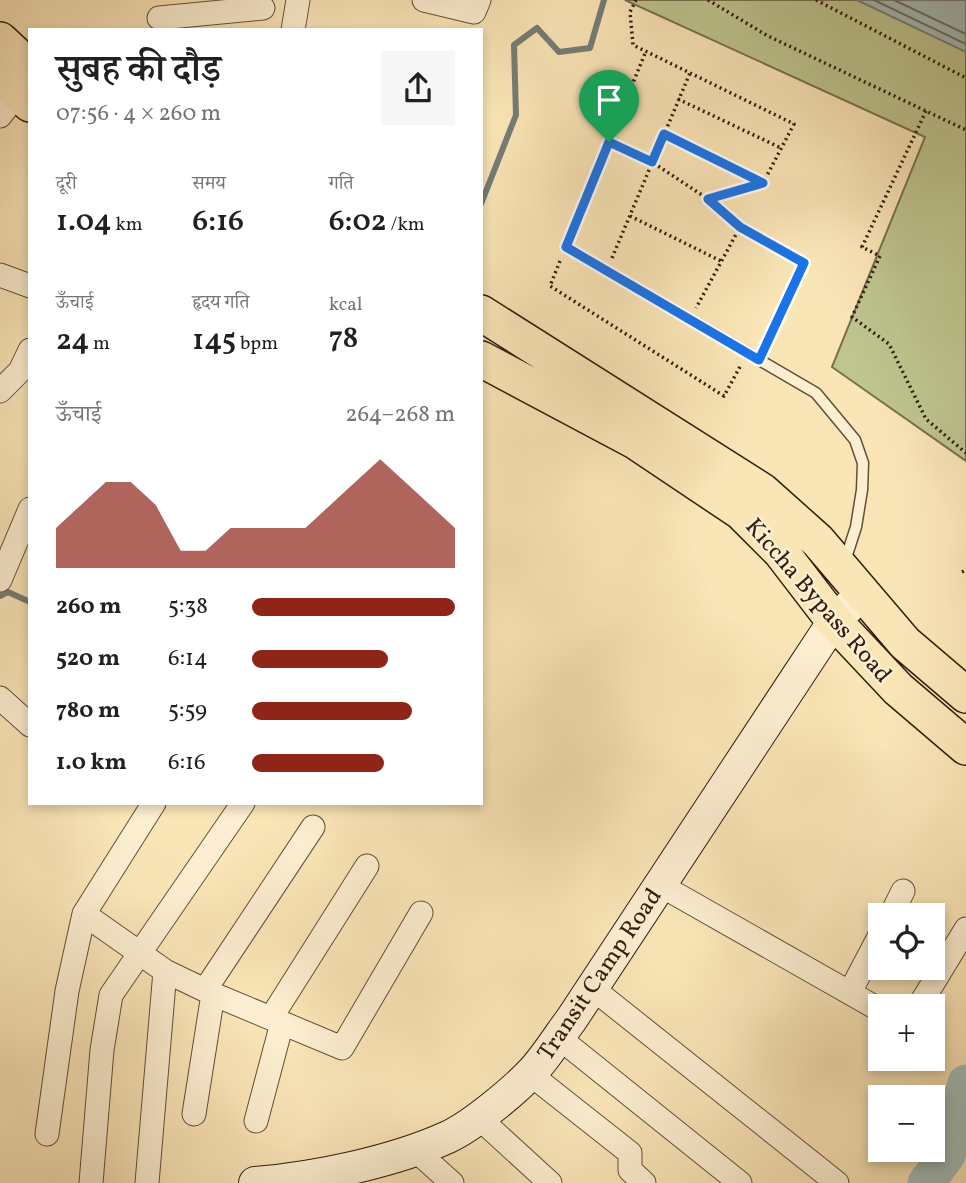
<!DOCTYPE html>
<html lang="hi">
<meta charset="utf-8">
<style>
:root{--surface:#fff;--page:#f6f6f6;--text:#202124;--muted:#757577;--accent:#8f2418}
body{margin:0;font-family:Vollkorn,"Noto Serif Devanagari",serif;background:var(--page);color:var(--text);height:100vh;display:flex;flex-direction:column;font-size:26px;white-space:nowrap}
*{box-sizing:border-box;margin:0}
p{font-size:23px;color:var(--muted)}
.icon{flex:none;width:38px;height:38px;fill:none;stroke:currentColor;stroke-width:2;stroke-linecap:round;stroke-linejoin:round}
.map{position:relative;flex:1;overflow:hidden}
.panel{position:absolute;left:28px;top:28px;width:455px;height:777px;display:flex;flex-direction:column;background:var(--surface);border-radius:0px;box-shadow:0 4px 10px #0003}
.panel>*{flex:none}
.buttons{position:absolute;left:868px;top:903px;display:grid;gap:14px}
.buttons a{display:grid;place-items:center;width:77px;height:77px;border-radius:0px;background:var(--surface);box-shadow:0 4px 10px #0003;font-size:35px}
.pin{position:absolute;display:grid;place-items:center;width:60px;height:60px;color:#fff;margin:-72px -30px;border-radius:50% 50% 50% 0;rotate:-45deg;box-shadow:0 0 7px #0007}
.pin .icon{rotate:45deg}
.round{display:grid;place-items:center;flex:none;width:74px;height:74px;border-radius:0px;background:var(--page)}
.overview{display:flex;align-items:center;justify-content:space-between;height:119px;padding:0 28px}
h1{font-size:38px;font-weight:600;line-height:52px}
.stats{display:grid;grid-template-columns:repeat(3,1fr);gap:10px;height:119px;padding:7px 28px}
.stats div{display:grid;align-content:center}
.stats b{font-size:30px;font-weight:600}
.stats small{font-size:19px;font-weight:400}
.stats p{font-size:19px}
.chart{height:196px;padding:14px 28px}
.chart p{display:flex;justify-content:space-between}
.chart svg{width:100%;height:126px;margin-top:7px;fill:var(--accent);opacity:.7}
ul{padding:0 28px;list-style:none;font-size:23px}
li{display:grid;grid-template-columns:112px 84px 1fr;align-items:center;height:52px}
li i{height:18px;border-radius:9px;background:var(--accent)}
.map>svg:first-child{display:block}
.green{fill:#bec58f;stroke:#78704e;stroke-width:2}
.water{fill:#a2bdb9;stroke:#757d75;stroke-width:2}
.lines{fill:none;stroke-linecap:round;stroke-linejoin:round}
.shore{stroke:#6a6c64;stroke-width:2}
.stream{stroke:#757d75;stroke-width:6}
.river{stroke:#a2bdb9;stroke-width:37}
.lane-casing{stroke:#634e38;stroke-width:13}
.street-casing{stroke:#634e38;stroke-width:25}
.secondary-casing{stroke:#311c0e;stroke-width:34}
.primary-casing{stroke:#311c0e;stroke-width:38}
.path{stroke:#311c0e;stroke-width:3.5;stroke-dasharray:2 3.5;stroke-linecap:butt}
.lane{stroke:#fceed0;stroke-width:10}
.street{stroke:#fceed0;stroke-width:23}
.secondary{stroke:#fceed0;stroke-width:32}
.primary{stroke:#fae5b7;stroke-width:35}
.route-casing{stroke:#fff;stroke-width:14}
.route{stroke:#1a73e8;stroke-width:9}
.labels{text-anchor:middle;stroke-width:5;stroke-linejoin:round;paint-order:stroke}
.street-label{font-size:24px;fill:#311c0e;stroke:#fceed0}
</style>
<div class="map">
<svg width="966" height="1183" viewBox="0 0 966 1183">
<rect width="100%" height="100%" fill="#fae5b7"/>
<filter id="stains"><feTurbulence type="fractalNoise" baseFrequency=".00286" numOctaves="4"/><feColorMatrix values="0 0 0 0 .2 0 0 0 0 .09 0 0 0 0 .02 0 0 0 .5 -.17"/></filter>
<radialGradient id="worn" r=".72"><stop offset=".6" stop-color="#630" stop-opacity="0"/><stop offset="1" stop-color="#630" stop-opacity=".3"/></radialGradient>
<path class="green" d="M625 0H966V461L832 367 925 137Z"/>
<path class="water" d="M857 0H966V52Z"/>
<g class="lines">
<path class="shore" d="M874 0 966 44
M894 0 966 34"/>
<path class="stream" d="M481 204 516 115 514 45 537 28 559 52 590 48 604 0
M0 596 8 592 30 602"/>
<path class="river" d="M926 1183 947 1155 966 1083"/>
<g class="lane-casing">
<path id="lane" d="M566 247 816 393 855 440 863 463 862 490 856 527 844 564"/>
</g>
<g class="street-casing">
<path id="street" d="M424 0 474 12 479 0
M159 18 263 8
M293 30 298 0
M0 116 17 94
M0 275 30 286
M0 391 20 371 30 350
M0 580 30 509
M0 698 30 725
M660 885 880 1010
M84 914 165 971 213 994 342 1048 421 913
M891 915 903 891
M592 988 837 1183
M205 990 313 827
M850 992 880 935
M919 1006 966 929
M271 1018 367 866
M558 1037 740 1183
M530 1074 630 1153V1170L644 1183
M194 1114 213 994
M478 1117 550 1183
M256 1121 282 1023
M47 1134 67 991 84 914 154 803
M414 1149 452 1183
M91 1183 102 1050 111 995 243 803
M147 1183 165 971"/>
</g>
<g class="secondary-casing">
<path id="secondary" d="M255 1183C315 1178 393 1162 448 1137 472 1126 514 1091 532 1072 547 1056 558 1037 571 1020L834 621 863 593"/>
</g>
<g class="primary-casing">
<path id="primary" d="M0 40 30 68
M0 77 30 104
M481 313 762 491 818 541 905 643 966 695
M481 359 635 441 741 512 781 552 834 621 898 689 966 747"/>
</g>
<path class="path" d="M636 0 630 12 633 45 794 124 763 183 708 199 740 227 696 308
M708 0 768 36 966 130
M816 0 966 78
M678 99 781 148
M926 111 862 247 880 256 852 317 889 344 926 419 966 453
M664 134 762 183
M609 142 652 162 708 199
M630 216 721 261
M740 227 804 263 765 347
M571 234 646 51
M612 258 690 73
M560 261 550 286 724 396 741 365
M962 572 966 570"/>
<use href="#lane" class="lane"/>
<use href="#street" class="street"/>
<use href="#secondary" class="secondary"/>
<use href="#primary" class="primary"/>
</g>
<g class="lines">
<g class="route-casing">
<path id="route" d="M664 134 763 183 708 199 740 227 804 263 759 360 566 247 609 142 652 162Z"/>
</g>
<use href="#route" class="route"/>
</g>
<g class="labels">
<g class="street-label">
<text transform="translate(819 600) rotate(49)" y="8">Kiccha Bypass Road</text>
<text transform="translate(599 974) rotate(-56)" y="8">Transit Camp Road</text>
</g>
</g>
<rect width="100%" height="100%" filter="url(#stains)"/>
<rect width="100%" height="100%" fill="url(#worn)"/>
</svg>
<div class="buttons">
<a><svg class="icon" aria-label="locate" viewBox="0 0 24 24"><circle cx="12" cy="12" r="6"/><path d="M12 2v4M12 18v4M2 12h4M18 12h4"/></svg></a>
<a>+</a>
<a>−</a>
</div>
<div class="pin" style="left:609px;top:142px;background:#1e9e55"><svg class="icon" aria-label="arrive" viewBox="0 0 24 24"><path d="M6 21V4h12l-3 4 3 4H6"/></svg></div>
<section class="panel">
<div class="overview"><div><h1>सुबह की दौड़</h1><p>07:56 · 4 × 260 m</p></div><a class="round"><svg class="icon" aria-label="share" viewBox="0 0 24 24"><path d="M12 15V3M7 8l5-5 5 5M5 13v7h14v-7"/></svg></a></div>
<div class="stats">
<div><p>दूरी</p><b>1.04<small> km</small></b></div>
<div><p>समय</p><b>6:16</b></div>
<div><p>गति</p><b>6:02<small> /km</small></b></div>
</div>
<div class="stats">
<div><p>ऊँचाई</p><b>24<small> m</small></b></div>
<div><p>हृदय गति</p><b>145<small> bpm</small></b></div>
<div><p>kcal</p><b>78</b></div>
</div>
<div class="chart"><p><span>ऊँचाई</span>264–268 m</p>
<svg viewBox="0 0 160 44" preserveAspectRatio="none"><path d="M0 44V30L10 22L20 14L30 14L40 22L50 38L60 38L70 30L80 30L90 30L100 30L110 22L120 14L130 6L140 14L150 22L160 30V44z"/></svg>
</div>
<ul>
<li><b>260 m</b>5:38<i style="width:100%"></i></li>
<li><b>520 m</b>6:14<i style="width:67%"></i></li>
<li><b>780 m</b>5:59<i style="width:79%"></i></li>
<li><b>1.0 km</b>6:16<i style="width:65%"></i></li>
</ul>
</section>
</div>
